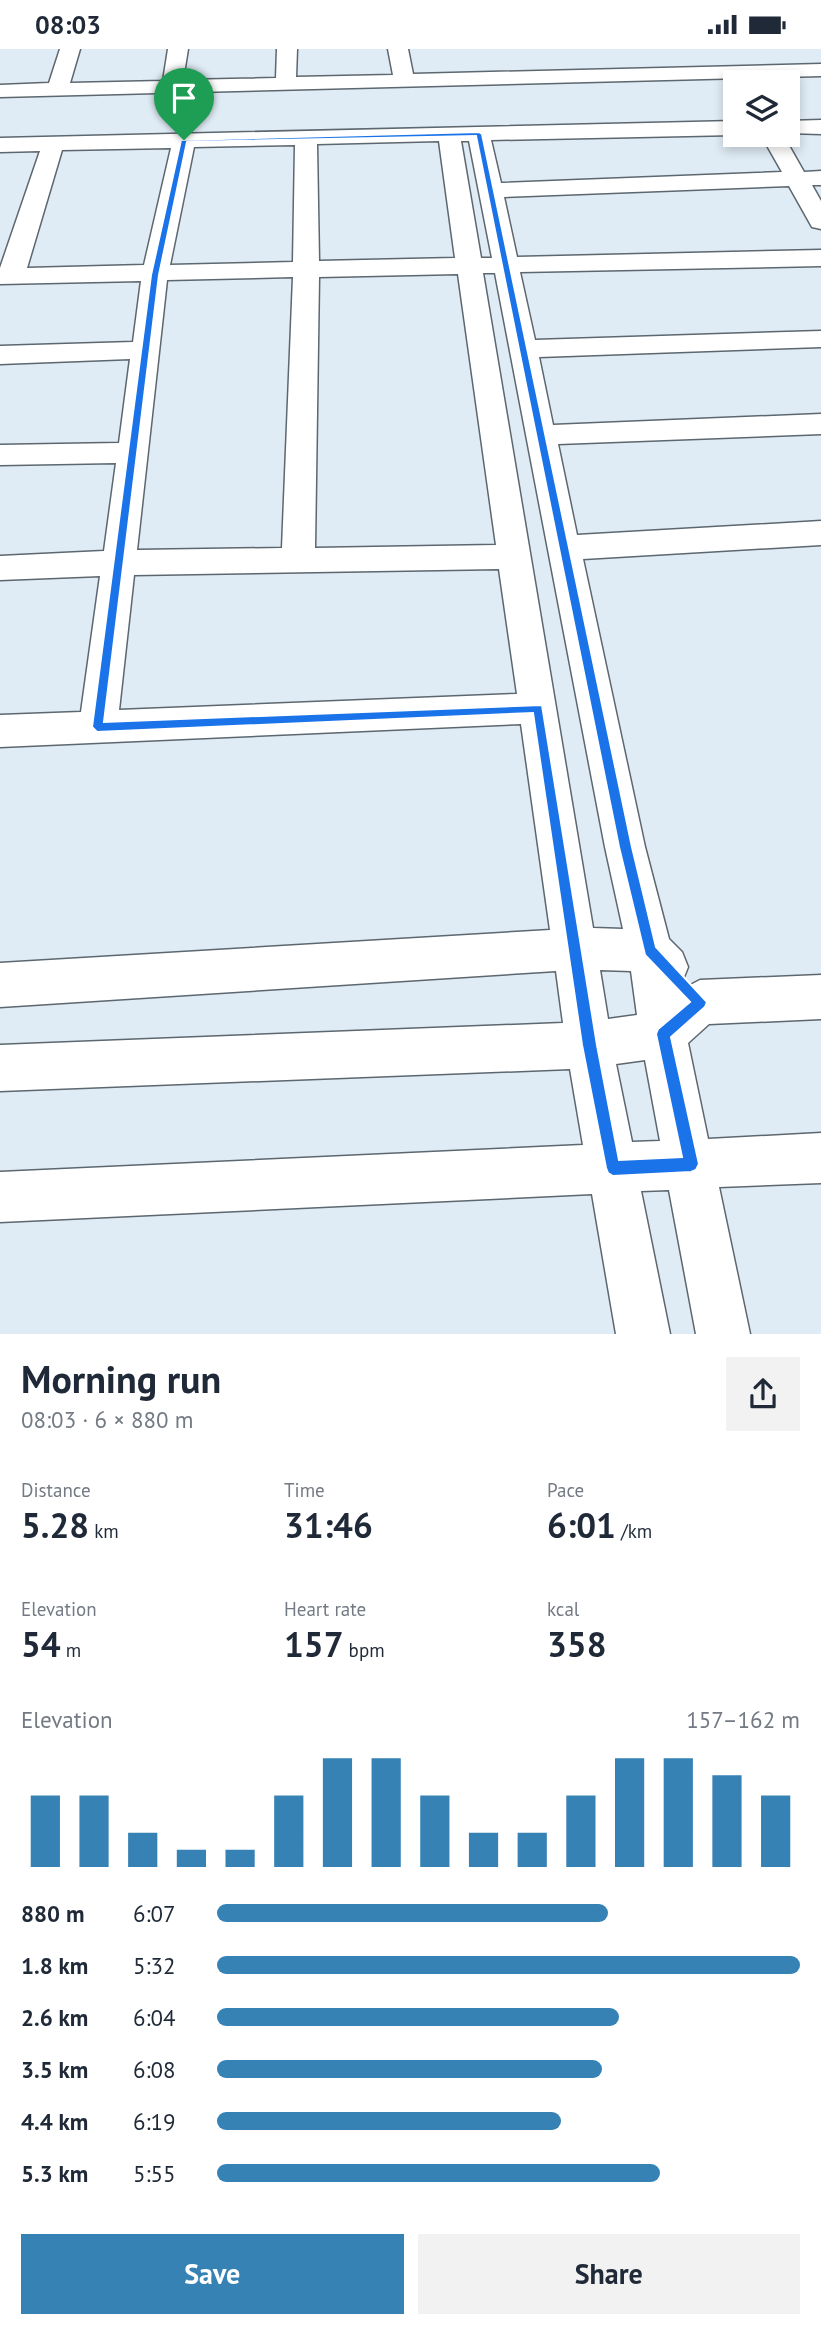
<!DOCTYPE html>
<meta charset="utf-8">
<style>
:root{--surface:#fff;--page:#f2f2f3;--text:#1f2937;--muted:#747a83;--accent:#3682b5}
body{margin:0;font-family:"PT Sans",sans-serif;background:var(--page);color:var(--text);height:100vh;display:flex;flex-direction:column;font-size:26px;white-space:nowrap}
*{box-sizing:border-box;margin:0}
p{font-size:23px;color:var(--muted)}
.icon{flex:none;width:38px;height:38px;fill:none;stroke:currentColor;stroke-width:2;stroke-linecap:round;stroke-linejoin:round}
.map{position:relative;height:1285px;overflow:hidden}
.side{display:flex;flex-direction:column;background:var(--surface);flex:1}
.side>*{flex:none}
.controls{position:absolute;left:723px;top:21px;display:grid;gap:14px}
.controls a{display:grid;place-items:center;width:77px;height:77px;border-radius:0px;background:var(--surface);box-shadow:0 4px 10px #0003;font-size:35px}
.pin{position:absolute;display:grid;place-items:center;width:60px;height:60px;color:#fff;margin:-72px -30px;border-radius:50% 50% 50% 0;rotate:-45deg;box-shadow:0 0 7px #0007}
.pin .icon{rotate:45deg}
.round{display:grid;place-items:center;flex:none;width:74px;height:74px;border-radius:0px;background:var(--page)}
.summary{display:flex;align-items:center;justify-content:space-between;height:119px;padding:0 21px}
h1{font-size:38px;font-weight:700;line-height:52px}
.stats{display:grid;grid-template-columns:repeat(3,1fr);gap:10px;height:119px;padding:7px 21px}
.stats div{display:grid;align-content:center}
.stats b{font-size:35px;font-weight:700}
.stats small{font-size:19px;font-weight:400}
.stats p{font-size:19px}
.chart{height:196px;padding:14px 21px}
.chart p{display:flex;justify-content:space-between}
.chart svg{width:100%;height:126px;margin-top:7px;stroke:var(--accent);stroke-width:6}
.button{display:flex;gap:14px;margin-top:auto;padding:14px 21px}
.button a{flex:1;height:80px;border-radius:0px;background:var(--accent);color:#fff;font-size:28px;font-weight:700;line-height:80px;text-align:center}
.button a+a{background:var(--page);color:var(--text)}
ul{padding:0 21px;list-style:none;font-size:23px}
li{display:grid;grid-template-columns:112px 84px 1fr;align-items:center;height:52px}
li i{height:18px;border-radius:9px;background:var(--accent)}
.status{display:flex;justify-content:space-between;align-items:center;height:49px;padding:0 35px;background:var(--surface);direction:ltr}
.status svg{height:19px;fill:currentColor}
.map>svg:first-child{display:block}
.lines{fill:none;stroke-linecap:round;stroke-linejoin:round}
.minor-casing{stroke:#5c676f;stroke-width:3}
.minor{fill:#fff;fill-rule:evenodd}
.route{fill:#1a73e8;stroke:#fff;stroke-width:2;fill-rule:evenodd}
</style>
<div class="status"><b>08:03</b><svg viewBox="0 0 49 12"><path d="M0 12V9h3v3zM5 12V6h3v6zM10 12V3h3v9zM15 12V0h3v12zM26 1h20v11H26zM47 4h2v5h-2z"/></svg></div>
<div class="map">
<svg width="821" height="1285" viewBox="0 0 821 1285">
<rect width="100%" height="100%" fill="#dfebf5"/>
<g class="lines">
<g class="minor-casing">
<path id="minor" d="M60 0H80L70 34 163 32 168 0H188L183 31 276 29 277 0H297L296 28 393 26 388 0H408L413 25 821 15V27L0 48V36L49 34Z
M821 71V85L788 84V72Z
M735 72V86L491 91 501 134 782 123 761 86H783L804 123 821 122V136H812L821 152V180L812 178 789 137 504 148 517 208 821 201V217L520 223 535 291 821 282V298L539 308 553 376 821 365V385L558 395 577 486 821 472V496L583 510 645 798 669 890 682 903 688 918 682 933 677 935 679 942 700 931 821 926V970L709 975 688 994 708 1090 821 1084V1134L719 1138 750 1285H696L669 1141 641 1142 670 1285H616L592 1145 0 1173V1123L583 1096 570 1020 0 1042V996L563 974 556 922 0 958V914L550 881 521 675 0 698V666L81 663 100 527 0 531V507L104 502 116 414 0 416V396L119 394 130 310 0 315V297L133 293 141 232 0 235V219L40 102 0 103V89ZM439 92 455 209 319 212 317 95ZM461 92H469L492 209H481ZM295 96 293 213 170 216 194 98ZM171 99 144 216 27 219 62 101ZM483 224H495L605 798 623 880 593 879ZM458 225 496 496 315 499 319 228ZM293 228 282 499 137 501 167 231ZM499 520 517 645 119 661 134 526ZM600 921 631 922 637 966 608 970ZM645 1011 660 1092 632 1093 616 1015Z"/>
</g>
<use href="#minor" class="minor"/>
</g>
<path class="route" d="M479 83 482 85 632 798 656 898 707 953 705 958 671 988 699 1115 696 1121 691 1123 613 1127 608 1124 606 1119 582 996 533 664 97 683 92 678 151 226 181 91ZM476 87 619 798 645 906 690 953 658 980 656 985 682 1108 619 1111 597 996 542 656 104 673 159 226 187 93Z"/>
</svg>
<div class="controls">
<a><svg class="icon" aria-label="layers" viewBox="0 0 24 24"><path d="M12 4l9 5-9 5-9-5zM3 14l9 5 9-5"/></svg></a>
</div>
<div class="pin" style="left:184px;top:91px;background:#1e9e55"><svg class="icon" aria-label="arrive" viewBox="0 0 24 24"><path d="M6 21V4h12l-3 4 3 4H6"/></svg></div>
</div>
<section class="side">
<div class="summary"><div><h1>Morning run</h1><p>08:03 · 6 × 880 m</p></div><a class="round"><svg class="icon" aria-label="share" viewBox="0 0 24 24"><path d="M12 15V3M7 8l5-5 5 5M5 13v7h14v-7"/></svg></a></div>
<div class="stats">
<div><p>Distance</p><b>5.28<small> km</small></b></div>
<div><p>Time</p><b>31:46</b></div>
<div><p>Pace</p><b>6:01<small> /km</small></b></div>
</div>
<div class="stats">
<div><p>Elevation</p><b>54<small> m</small></b></div>
<div><p>Heart rate</p><b>157<small> bpm</small></b></div>
<div><p>kcal</p><b>358</b></div>
</div>
<div class="chart"><p><span>Elevation</span>157–162 m</p>
<svg viewBox="0 0 160 44" preserveAspectRatio="none"><path d="M5 44V19M15 44V19M25 44V32M35 44V38M45 44V38M55 44V19M65 44V6M75 44V6M85 44V19M95 44V32M105 44V32M115 44V19M125 44V6M135 44V6M145 44V12M155 44V19"/></svg>
</div>
<ul>
<li><b>880 m</b>6:07<i style="width:67%"></i></li>
<li><b>1.8 km</b>5:32<i style="width:100%"></i></li>
<li><b>2.6 km</b>6:04<i style="width:69%"></i></li>
<li><b>3.5 km</b>6:08<i style="width:66%"></i></li>
<li><b>4.4 km</b>6:19<i style="width:59%"></i></li>
<li><b>5.3 km</b>5:55<i style="width:76%"></i></li>
</ul>
<div class="button"><a>Save</a><a>Share</a></div>
</section>
